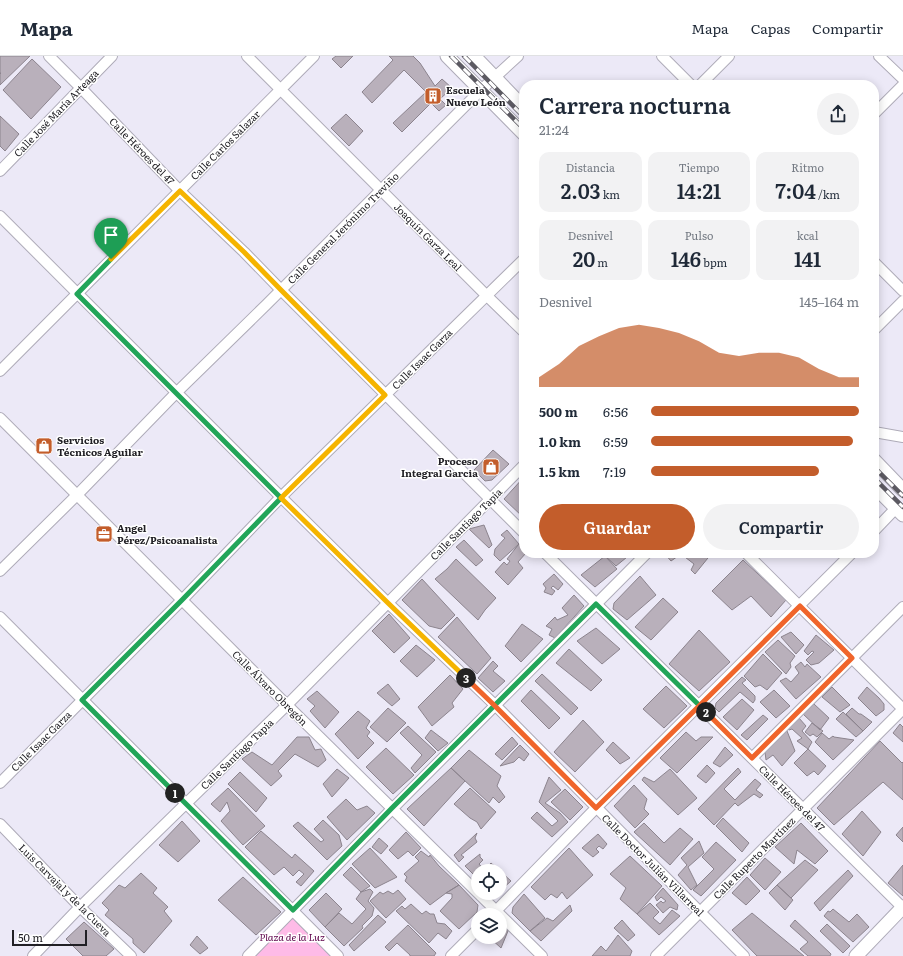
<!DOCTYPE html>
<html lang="es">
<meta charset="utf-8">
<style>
:root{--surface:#fff;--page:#f2f2f3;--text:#1f2937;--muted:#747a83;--line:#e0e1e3;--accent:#c35d2b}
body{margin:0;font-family:Literata,serif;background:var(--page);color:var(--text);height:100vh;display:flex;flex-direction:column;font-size:15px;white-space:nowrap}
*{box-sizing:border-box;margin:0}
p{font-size:13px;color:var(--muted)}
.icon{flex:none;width:22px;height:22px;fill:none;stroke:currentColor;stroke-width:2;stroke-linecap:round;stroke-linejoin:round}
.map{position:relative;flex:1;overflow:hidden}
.details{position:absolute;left:519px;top:24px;width:360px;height:478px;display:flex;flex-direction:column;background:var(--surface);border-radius:16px;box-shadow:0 2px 10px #0003}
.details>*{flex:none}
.fabs{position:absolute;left:471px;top:808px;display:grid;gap:8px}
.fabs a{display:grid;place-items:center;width:36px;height:36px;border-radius:50%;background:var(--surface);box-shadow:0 2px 10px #0003;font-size:20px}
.scale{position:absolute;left:12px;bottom:10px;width:75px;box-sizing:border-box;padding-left:4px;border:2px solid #212025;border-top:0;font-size:11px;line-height:14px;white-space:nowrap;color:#212025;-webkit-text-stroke:3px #fff;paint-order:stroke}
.pin{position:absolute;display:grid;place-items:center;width:34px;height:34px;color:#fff;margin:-41px -17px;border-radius:50% 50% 50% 0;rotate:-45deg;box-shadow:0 0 4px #0007}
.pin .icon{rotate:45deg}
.km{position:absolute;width:20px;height:20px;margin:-10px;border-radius:50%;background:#222;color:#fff;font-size:11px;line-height:20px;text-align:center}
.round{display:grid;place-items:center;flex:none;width:42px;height:42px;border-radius:21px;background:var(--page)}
.summary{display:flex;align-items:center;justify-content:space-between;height:68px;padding:0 20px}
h1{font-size:22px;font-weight:600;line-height:30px}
.stats{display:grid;grid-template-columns:repeat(3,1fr);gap:6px;height:68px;padding:4px 20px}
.stats div{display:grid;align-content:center;border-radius:10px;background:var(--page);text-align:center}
.stats b{font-size:20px;font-weight:600}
.stats small{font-size:11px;font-weight:400}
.stats p{font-size:11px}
.chart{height:112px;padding:8px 20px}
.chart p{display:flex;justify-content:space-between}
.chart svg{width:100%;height:72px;margin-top:4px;fill:var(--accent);opacity:.7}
.cta{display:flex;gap:8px;margin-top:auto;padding:8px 20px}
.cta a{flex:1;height:46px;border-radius:24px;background:var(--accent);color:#fff;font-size:16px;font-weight:600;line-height:46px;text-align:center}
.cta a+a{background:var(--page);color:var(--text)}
ul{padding:0 20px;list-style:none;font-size:13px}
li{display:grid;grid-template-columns:64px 48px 1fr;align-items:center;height:30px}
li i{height:10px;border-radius:5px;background:var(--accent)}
header{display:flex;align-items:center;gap:24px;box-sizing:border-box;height:56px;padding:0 20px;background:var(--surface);border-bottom:1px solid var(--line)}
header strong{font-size:19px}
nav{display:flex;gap:22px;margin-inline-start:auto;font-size:14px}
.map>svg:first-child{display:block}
.green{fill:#febbe7}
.building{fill:#b9b0bb;stroke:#8c848e}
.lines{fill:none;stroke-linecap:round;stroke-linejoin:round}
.minor-casing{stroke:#aeabb8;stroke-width:12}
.major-casing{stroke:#aeabb8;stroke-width:15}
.minor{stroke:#fff;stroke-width:10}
.major{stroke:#fff;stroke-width:13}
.rail-casing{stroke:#5c5a62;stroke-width:4.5}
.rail{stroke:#fff;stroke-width:3;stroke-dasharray:9;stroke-linecap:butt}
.split-1-casing{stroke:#fff;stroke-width:8}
.split-2-casing{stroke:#fff;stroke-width:8}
.split-3-casing{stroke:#fff;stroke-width:8}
.split-4-casing{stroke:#fff;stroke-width:8}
.split-1{stroke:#22a559;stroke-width:5}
.split-2{stroke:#22a559;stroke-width:5}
.split-3{stroke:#f0652b;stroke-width:5}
.split-4{stroke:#f5b400;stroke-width:5}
.labels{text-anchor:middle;stroke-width:3;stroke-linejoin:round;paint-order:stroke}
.poi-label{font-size:10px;font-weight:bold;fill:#212025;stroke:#fff;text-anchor:start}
.street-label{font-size:10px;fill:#212025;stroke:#fff}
.park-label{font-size:10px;font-style:italic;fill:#5e034b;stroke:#fff}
</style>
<header>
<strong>Mapa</strong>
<nav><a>Mapa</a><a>Capas</a><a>Compartir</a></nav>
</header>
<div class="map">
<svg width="903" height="900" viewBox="0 0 903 900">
<rect width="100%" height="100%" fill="#ece9f7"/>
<path class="green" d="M293 854 338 900H248Z"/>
<path class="building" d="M0 0H30L0 29V18L1 17H0Z
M336 0H353L341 12 332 3Z
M389 0H413L420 7 435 30 442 23 452 32 440 43 446 49 439 55 431 47 402 76 393 67 426 36 404 14 372 47 362 36 393 4Z
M32 3 61 31 31 63 3 34Z
M346 58 363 75 349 90 331 72Z
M0 60 19 78 5 95 0 90Z
M493 394 509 408 492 424 485 425 474 414Z
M524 421V462L504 443Z
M484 469 492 489 489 492 469 473Z
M507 474 519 488 500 505 494 499 495 493 505 482 501 479Z
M464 484 483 504 476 510 456 491Z
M519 488 524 492V497H526L518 506 523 512 508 529 495 516 504 506 507 509 510 505 507 503Z
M602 497H632L616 510Z
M664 497H702L704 499 706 497H712L695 518 691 514 694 508 681 498 671 505Z
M605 500 617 513 595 531 581 519Z
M456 503 496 542 485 554 478 564 435 523 447 513Z
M743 504 786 544 771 561 751 540 732 554 712 535Z
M554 518 563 528 558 534 553 530 551 532 555 535 552 539 544 536 546 532 543 528Z
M640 520 656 539 627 564 613 553 614 547Z
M422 523 455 559 441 573 429 570 402 544Z
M574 539 584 550 555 582 549 579 552 573 546 570 555 561 557 564 568 559 562 552Z
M663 542 678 556 651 584 635 571Z
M389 558 410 582 394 597 372 575Z
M457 561 491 602 477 618 438 581Z
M522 568 543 583 521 606 505 590Z
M596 572 620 593 602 608 577 585Z
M699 574 730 606 699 635 669 608Z
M791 576 804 589 796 598 781 581Z
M816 579 834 594 819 607 811 609 806 604 814 596 812 595 808 599 804 595Z
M778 584 795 600 790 607 791 611 786 618 765 596Z
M416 589 435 604 417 621 400 605Z
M569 593 602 624 591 635 556 607Z
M763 598 782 617 767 634 760 629 755 631 744 620Z
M493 605 498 610 493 615 505 625 493 636 478 622Z
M801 606 805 611 807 608 821 621 796 643 780 625 786 622 791 626 799 617 795 611Z
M542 618 578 652 571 659 535 625Z
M450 619 463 633 452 647 454 651 432 670 418 651Z
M742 621 746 624 742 627 755 640V644L753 647 740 636 719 656 715 652 716 647Z
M388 628 400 643 392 650 377 637Z
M666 630 687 650 664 672 643 653Z
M832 631 850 649 840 656 822 641Z
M867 631 879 642 884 648V654L876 660 858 642Z
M531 634 560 662 549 673 521 645Z
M774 634 790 650 776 662 760 646Z
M317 635 339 656 325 672 310 655 315 650 307 643Z
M742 643 754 654 737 674 723 661Z
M814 648 829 662 820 674 803 658Z
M388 652 406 667 387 686 370 671Z
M852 652 859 658H861L872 666 863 675 846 658Z
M358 655 370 665 366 672 370 676 367 680 374 687 358 703 335 678Z
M843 656 863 675 856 681 836 663Z
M763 659 768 663 747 684 741 679Z
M799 662 806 670 802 675 812 686 808 693 797 685 802 682 792 673 789 674 788 673Z
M583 664 604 686 575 716 554 696Z
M812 667 823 675 817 681 813 678 810 680 805 676Z
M900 668 903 671V686L893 677Z
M408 670 436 696 415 717 411 712 422 699 400 677Z
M431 674 448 687 438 695 425 682Z
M787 675 795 695 782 710 773 699 766 704 765 696Z
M686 676 696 685 701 681H713L677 717 660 702Z
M822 677 829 683 833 680 834 681 854 684 833 704 815 686Z
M297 681H309L315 694 321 693 326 704 318 711 295 698 278 715 282 720 271 730 242 703 252 696 272 709Z
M512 681 518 688 502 704 495 698Z
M880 685 902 707 903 706V744L883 726 834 769 817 752Z
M613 686 630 702 620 708 606 694Z
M520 689 529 698 524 705 519 701 514 706 500 710Z
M725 691 733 699 720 711 713 707Z
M386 692 414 719 393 738 366 711Z
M808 693 826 710 818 719 814 715 807 720 794 707Z
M469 694 501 720 497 730 505 741 499 747 493 741 489 747 451 712Z
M707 709 715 717 706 727 697 720Z
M451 712 465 725 424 770 407 753Z
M738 712 741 716 724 733 735 744 755 723 761 728 756 734 763 739 760 742 754 738 738 750 735 747 714 769 698 753Z
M337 713 349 722 332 741 323 728Z
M670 713 697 742 678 759 642 724 644 721 654 726Z
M240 716 267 742 256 756 228 728Z
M549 721 561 734 545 747 560 757 568 766 552 781 531 762 537 756 552 770 558 765 539 746Z
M634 729 647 743 644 753 649 758 635 772 614 750Z
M228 732 265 770 243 789 221 765 230 755 227 746 220 756 211 748Z
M470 732 496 756 481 773 477 766 470 762 454 748Z
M565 733 583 751 570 764 551 746Z
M346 743 357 754 367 750 375 757 347 784 327 761Z
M862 755 881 776 863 800 842 778Z
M723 762 749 787 742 796 716 770Z
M323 764 339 779 342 790 327 804 293 770 298 766 321 786 324 784 314 773Z
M182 765 200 785 178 806 159 789Z
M644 767 664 787 680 772 693 783 670 809 634 776Z
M801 767 828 795 815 808 797 794 794 808 775 791Z
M903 771V786L896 779Z
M261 775 292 802 295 798 314 815 301 830 296 826 304 818 299 814 293 820 284 811 274 819 245 791Z
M406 776 421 792 413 800 408 795 398 803 389 794Z
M477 777 475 782 477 786 461 799 464 801 459 806 454 799Z
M598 778 607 788 603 793 599 790 596 793 599 796 593 801 582 792Z
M379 782 388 790 381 798 372 791Z
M699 785 704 797 688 811 697 829 691 834 678 819 687 809 681 802Z
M716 786 736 804 701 840 693 834 714 813 702 801Z
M370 792 397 821 375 832 352 808Z
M569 792 593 819 567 843 562 836 557 842 551 838 545 844 531 831Z
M421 795 429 801 430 799 439 810 459 829 446 837 430 849 405 825 407 821 404 818 419 805 415 801Z
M480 798V801L483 804 479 808 485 815H478V823L465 810Z
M630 800 662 830 637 858 620 843 626 832 610 818Z
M765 802 781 816 765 834 750 819Z
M805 804 818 814 791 842 777 829Z
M491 807 500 815H491L487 811Z
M903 809V840L888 827Z
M351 811 370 830 361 836 343 819Z
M848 814 853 820 820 855 814 847Z
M500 815 511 825 500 835Z
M141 817 157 832 153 837 168 851 164 855 172 865 144 897 133 887V883L105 859 109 854 102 847 119 829 125 832Z
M243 821 281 856 256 879 218 844Z
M747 821 760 835 746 849 732 837Z
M459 829 478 849 477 856 459 873 440 855 452 842V838L446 837Z
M777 829 793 844 785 854 769 837Z
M663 832 678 849 677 854 670 851 663 857 656 849 661 845 663 847 666 845 661 841 657 845 655 841Z
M370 833 373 836 368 845 374 852 372 860 362 870 363 872 344 890 325 871 339 857 352 868 366 853 356 843 361 836Z
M398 834 406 843 386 862 370 845 380 836 383 838 388 835 393 838Z
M326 837 342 853 325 871 309 854Z
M524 838 545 862 530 875 512 857 513 851Z
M650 847 659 856 653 862 660 868 672 854 680 860 659 879 637 858Z
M411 848 422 858 426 855 430 858H434L437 867 445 868 452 875 446 883 438 877 429 887 396 855 402 850 405 853Z
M570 849 572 855 541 885 530 875 547 862 553 865Z
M833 853 849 866 857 858 869 871 853 886 824 860 828 855 830 856Z
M752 857 804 900H757L732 874Z
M378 859 386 866 354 895 349 889Z
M622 864 635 879 628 885 614 872Z
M795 864 831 898 830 900H808L800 893 808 886 790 870Z
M84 866 114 893 106 900H83L66 883Z
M500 868 508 875 501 892 489 881H500Z
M827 868 850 890 843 897 820 875Z
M408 869 436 897 434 900H410V899L397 887 389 895 385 891Z
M618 879 632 895 630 900H592L601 890 606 895Z
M197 880 208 892 200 898 190 889Z"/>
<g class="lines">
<g class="minor-casing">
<path id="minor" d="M49 0 81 32 180 135 244 196 281 234 524 477
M247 0 486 239 524 276
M662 0 691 29
M879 0 903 23
M700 29 729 0
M874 58 903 29
M0 115 112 0
M0 160 281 441 388 547 495 649 700 856 744 900
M874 206 903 235
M874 274 903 245
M0 315 314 0
M0 362 287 649 542 900
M874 376 903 381
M874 475 896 452
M545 497C665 615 783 734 903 852
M746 497 903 653
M0 515 77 439 176 337 266 249 481 34 518 0
M0 561 338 900
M752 702 903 551
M0 727 182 544 281 441 524 203
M0 768 80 851 131 900
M492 859 596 752 852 497
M33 900 80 851 287 649 524 409
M248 900 392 753 647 497
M451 900 478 873
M656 900 903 653"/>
</g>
<g class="major-casing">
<path id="major" d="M447 0 524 78
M474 0 524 52
M874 404 903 434
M874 430 903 459
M856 900 903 851"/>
</g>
<use href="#minor" class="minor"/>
<use href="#major" class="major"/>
<g class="rail-casing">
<path id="rail" d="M451 0 524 73
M464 0 524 61
M874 411 903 440
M874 422 903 451"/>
</g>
<use href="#rail" class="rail"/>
</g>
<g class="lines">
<g class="split-1-casing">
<path id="split-1" d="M111 203 77 238 281 442 182 544 82 644 175 737"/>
</g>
<g class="split-2-casing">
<path id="split-2" d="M175 737 293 854 392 752 596 548 706 656"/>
</g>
<g class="split-3-casing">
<path id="split-3" d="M466 622 495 650 596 752 800 550 852 602 752 702 706 656"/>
</g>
<g class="split-4-casing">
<path id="split-4" d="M111 203 180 135 244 196 281 234 385 339 281 442 388 547 466 622"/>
</g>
<use href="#split-1" class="split-1"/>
<use href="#split-2" class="split-2"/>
<use href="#split-3" class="split-3"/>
<use href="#split-4" class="split-4"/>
</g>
<defs>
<g id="building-square" transform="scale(0.9)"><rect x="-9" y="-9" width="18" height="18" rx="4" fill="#c35d2b" stroke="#fff"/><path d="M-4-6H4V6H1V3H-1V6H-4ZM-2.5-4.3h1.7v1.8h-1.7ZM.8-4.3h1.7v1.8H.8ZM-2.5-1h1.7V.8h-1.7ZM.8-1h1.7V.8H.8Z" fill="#fff"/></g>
<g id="shop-square" transform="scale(0.9)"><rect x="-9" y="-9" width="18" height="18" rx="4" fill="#c35d2b" stroke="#fff"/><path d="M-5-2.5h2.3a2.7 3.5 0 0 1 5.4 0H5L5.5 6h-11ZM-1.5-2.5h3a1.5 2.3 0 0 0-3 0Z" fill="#fff"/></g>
<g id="office-square" transform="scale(0.9)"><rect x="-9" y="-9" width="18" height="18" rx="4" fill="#c35d2b" stroke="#fff"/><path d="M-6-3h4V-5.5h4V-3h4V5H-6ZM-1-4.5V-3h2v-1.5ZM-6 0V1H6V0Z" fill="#fff"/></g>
</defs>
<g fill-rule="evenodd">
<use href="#building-square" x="433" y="40"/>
<use href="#shop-square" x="44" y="390"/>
<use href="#shop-square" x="491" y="411"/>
<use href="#office-square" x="104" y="478"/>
</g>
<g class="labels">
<g class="poi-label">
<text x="446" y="38">Escuela<tspan x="446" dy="12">Nuevo León</tspan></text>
<text x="57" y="388">Servicios<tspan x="57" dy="12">Técnicos Aguilar</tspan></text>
<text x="478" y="409" text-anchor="end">Proceso<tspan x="478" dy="12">Integral Garcia</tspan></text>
<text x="117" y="476">Angel<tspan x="117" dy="12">Pérez/Psicoanalista</tspan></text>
</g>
<g class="street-label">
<text transform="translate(56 57) rotate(-46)" y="4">Calle José María Arteaga</text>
<text transform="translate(225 89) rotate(-45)" y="4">Calle Carlos Salazar</text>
<text transform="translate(142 95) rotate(46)" y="4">Calle Héroes del 47</text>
<text transform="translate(343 172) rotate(-45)" y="4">Calle General Jerónimo Treviño</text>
<text transform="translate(428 181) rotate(45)" y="4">Joaquín Garza Leal</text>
<text transform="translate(422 303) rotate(-45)" y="4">Calle Isaac Garza</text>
<text transform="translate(466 468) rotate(-45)" y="4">Calle Santiago Tapia</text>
<text transform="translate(270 632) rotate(45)" y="4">Calle Álvaro Obregón</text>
<text transform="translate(41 685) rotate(-45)" y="4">Calle Isaac Garza</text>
<text transform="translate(237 698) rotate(-44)" y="4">Calle Santiago Tapia</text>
<text transform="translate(792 742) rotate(45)" y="4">Calle Héroes del 47</text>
<text transform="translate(754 802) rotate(-45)" y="4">Calle Ruperto Martínez</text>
<text transform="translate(653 809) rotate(45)" y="4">Calle Doctor Julián Villarreal</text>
<text transform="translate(65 834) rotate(45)" y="4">Luis Carvajal y de la Cueva</text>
</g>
<g class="park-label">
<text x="292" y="885">Plaza de la Luz</text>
</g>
</g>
</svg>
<div class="fabs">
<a><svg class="icon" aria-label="locate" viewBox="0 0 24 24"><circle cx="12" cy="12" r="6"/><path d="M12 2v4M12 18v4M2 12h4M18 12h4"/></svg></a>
<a><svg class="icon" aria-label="layers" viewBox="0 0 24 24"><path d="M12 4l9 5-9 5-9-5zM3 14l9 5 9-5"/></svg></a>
</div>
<div class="scale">50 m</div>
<div class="pin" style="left:111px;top:203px;background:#1e9e55"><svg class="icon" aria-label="arrive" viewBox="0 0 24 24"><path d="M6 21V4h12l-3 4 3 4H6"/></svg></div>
<b class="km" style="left:175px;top:737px">1</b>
<b class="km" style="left:706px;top:656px">2</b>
<b class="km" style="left:466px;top:622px">3</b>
<section class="details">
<div class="summary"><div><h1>Carrera nocturna</h1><p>21:24</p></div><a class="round"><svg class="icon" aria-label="share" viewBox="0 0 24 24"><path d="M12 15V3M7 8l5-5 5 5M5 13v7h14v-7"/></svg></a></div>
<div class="stats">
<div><p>Distancia</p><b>2.03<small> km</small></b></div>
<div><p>Tiempo</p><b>14:21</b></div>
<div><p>Ritmo</p><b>7:04<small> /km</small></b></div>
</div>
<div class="stats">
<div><p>Desnivel</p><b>20<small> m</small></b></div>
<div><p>Pulso</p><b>146<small> bpm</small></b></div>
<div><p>kcal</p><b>141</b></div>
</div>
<div class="chart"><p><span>Desnivel</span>145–164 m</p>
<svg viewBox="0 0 160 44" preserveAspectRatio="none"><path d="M0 44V38L10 30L20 19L30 13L40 8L50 6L60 8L70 11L80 16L90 23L100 25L110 23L120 23L130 26L140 33L150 38L160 38V44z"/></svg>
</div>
<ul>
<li><b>500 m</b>6:56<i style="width:100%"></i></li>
<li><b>1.0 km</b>6:59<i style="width:97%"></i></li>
<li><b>1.5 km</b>7:19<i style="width:81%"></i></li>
</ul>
<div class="cta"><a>Guardar</a><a>Compartir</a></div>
</section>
</div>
